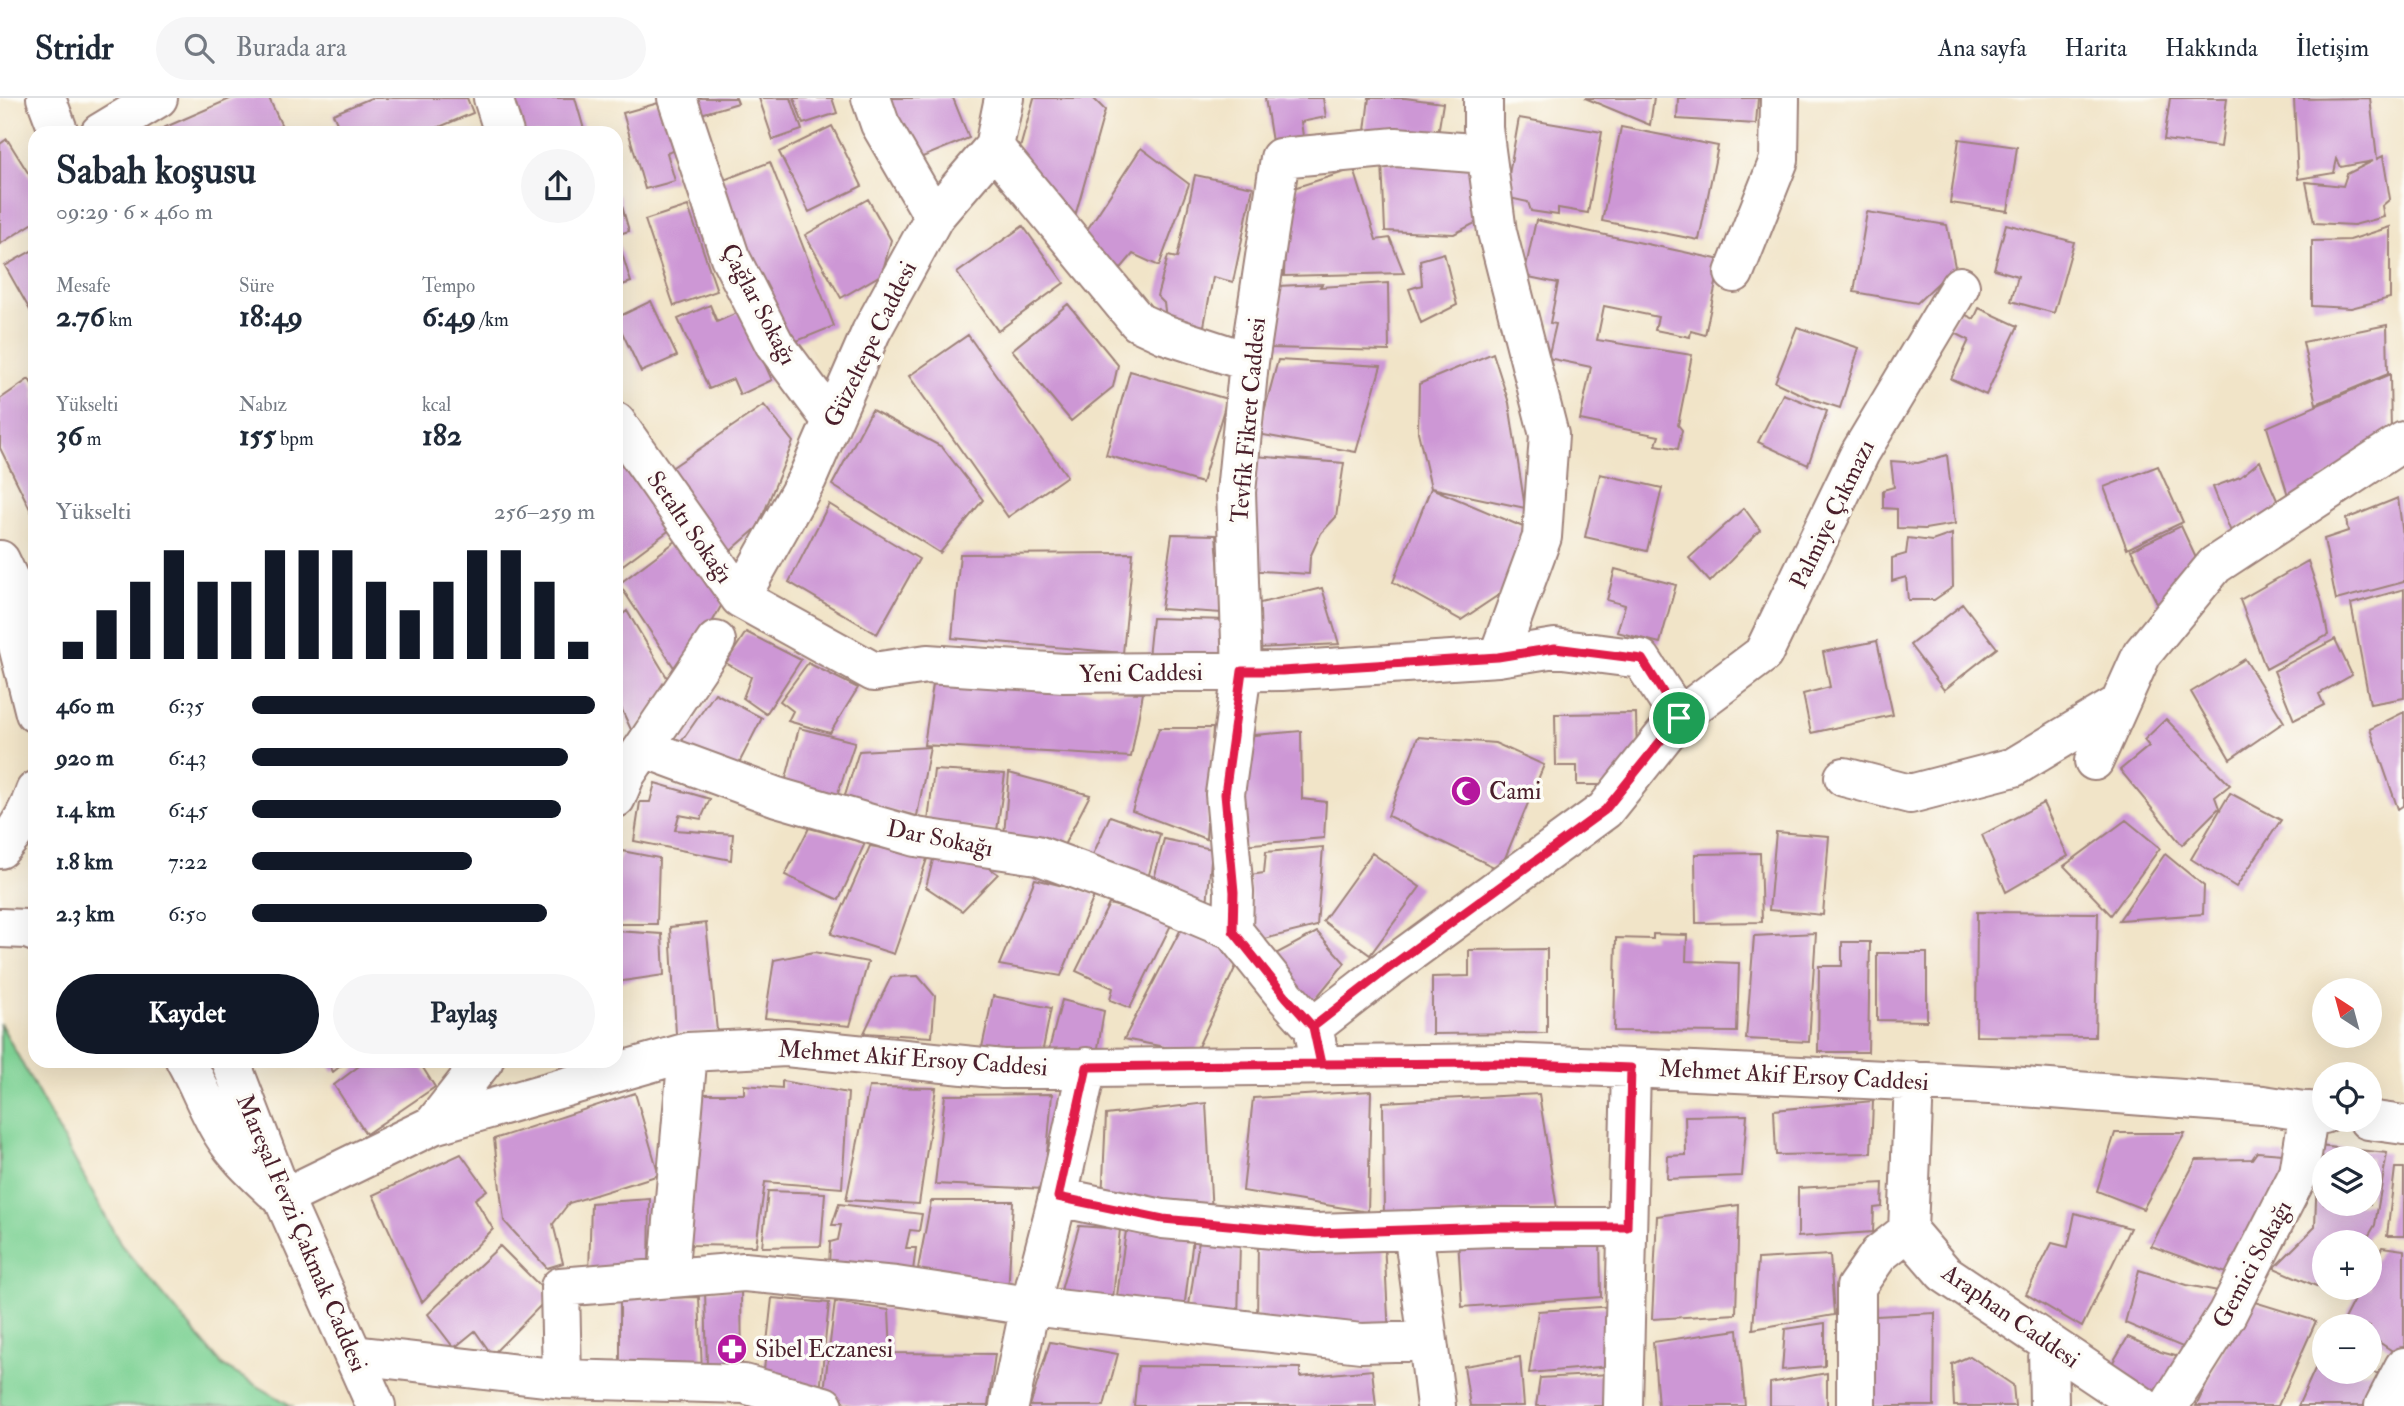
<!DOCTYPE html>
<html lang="tr">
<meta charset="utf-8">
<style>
:root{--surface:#fff;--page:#f6f6f7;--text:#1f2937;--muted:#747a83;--line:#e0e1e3;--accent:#111827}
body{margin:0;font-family:"IM FELL Double Pica",serif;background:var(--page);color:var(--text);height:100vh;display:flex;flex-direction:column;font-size:26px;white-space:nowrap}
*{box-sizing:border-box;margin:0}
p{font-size:23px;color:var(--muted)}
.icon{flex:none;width:38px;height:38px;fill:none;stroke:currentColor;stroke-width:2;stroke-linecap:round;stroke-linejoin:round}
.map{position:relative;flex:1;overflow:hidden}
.drawer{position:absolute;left:28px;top:28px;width:595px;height:942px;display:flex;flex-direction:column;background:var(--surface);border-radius:21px;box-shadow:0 7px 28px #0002}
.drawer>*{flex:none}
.needle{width:46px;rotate:324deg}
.controls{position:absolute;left:2312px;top:880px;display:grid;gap:14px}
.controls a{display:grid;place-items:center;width:70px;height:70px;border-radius:50%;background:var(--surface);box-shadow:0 7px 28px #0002;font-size:35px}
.pin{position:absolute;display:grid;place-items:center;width:60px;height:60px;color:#fff;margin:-30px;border:4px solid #fff;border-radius:50%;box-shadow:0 2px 7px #0007}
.round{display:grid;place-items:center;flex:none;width:74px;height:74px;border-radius:37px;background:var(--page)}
.headline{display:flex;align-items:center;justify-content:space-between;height:119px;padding:0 28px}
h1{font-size:38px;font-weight:800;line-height:52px}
.metrics{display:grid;grid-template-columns:repeat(3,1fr);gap:10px;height:119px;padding:7px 28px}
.metrics div{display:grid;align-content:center}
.metrics b{font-size:30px;font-weight:800}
.metrics small{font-size:19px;font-weight:400}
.metrics p{font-size:19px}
.chart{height:196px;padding:14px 28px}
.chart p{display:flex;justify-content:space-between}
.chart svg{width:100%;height:126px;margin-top:7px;stroke:var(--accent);stroke-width:6}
.action{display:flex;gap:14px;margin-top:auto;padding:14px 28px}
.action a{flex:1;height:80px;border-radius:42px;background:var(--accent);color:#fff;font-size:28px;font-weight:800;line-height:80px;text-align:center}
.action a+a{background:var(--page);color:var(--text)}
ul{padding:0 28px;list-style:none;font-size:23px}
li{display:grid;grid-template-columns:112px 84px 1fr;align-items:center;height:52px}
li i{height:18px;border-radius:9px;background:var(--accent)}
header{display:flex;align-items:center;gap:42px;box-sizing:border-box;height:98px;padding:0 35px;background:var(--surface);border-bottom:2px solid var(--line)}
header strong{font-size:33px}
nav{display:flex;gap:38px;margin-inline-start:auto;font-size:24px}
.search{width:490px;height:63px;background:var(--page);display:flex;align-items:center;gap:18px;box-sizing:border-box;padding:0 24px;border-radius:38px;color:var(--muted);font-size:26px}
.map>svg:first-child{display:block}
.green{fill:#7ed294;stroke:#647860;stroke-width:2}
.building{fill:#cd97d5;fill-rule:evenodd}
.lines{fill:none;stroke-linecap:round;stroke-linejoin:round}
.minor-casing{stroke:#9e827a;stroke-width:42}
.major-casing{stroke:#9e827a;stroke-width:42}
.minor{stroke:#fff;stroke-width:38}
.major{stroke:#fff;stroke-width:38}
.route-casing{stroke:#fff;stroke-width:14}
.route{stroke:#e11d48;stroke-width:9}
.labels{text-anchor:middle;stroke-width:7;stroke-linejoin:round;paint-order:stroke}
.street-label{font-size:24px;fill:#4a1f2b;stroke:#fdfcf7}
.poi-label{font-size:24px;fill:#4a1f2b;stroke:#fdfcf7;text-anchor:start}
</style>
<header>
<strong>Stridr</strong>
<div class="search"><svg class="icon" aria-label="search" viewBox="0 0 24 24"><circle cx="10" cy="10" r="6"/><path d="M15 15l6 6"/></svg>Burada ara</div>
<nav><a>Ana sayfa</a><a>Harita</a><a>Hakkında</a><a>İletişim</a></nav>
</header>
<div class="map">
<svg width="2404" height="1308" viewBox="0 0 2404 1308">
<rect width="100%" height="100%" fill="#fdfcf7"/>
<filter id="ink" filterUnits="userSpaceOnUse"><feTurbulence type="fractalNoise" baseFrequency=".0143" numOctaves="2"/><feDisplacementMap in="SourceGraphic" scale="14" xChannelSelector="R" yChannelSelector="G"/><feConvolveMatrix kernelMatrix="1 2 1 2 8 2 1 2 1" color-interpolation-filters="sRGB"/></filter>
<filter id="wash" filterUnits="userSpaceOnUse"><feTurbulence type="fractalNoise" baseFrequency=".00686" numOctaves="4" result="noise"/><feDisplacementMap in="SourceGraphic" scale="28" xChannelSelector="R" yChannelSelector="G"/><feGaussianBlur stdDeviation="1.57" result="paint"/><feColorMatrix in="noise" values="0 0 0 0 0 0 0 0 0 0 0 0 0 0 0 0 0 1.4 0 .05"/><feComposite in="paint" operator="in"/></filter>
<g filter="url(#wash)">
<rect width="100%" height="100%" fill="#f1e4c8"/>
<path class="green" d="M0 925 121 1147 223 1268 292 1308H0Z"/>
<g id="blocks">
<path class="building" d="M232 0H269L285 35H152Z
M371 0H467L473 15 425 35H341L333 16Z
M513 0H575L585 35H524Z
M697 0H736L738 5 701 16Z
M759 0H791L802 32 773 42Z
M794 0H832L837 15 803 26Z
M882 0H953L969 40 908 65Z
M1034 0H1093L1105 12 1074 122 1017 61Z
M1265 0H1323L1326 19 1301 24 1304 45 1273 50Z
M1369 0H1405L1443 5 1437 42 1365 33Z
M1585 0H1654L1650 27Z
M1678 0H1758L1756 26 1677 21Z
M2170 0H2227L2221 49 2164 42Z
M2370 0 2377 61 2383 58 2390 101 2382 108 2384 119 2354 127 2314 125 2306 84 2343 88 2347 76 2373 63 2341 69 2337 61 2334 75 2298 81 2294 1Z
M669 2 683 50 667 55 675 83 645 91 623 15Z
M1519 20 1602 34 1588 115 1558 110V117L1531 113 1528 104 1505 99Z
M832 28 862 88 809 114 779 54Z
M1621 29 1718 48 1699 142 1602 123Z
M7 41 35 86V124L0 146V46Z
M1959 41 2017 49 2008 113 1950 105Z
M1141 50 1189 86 1159 168 1133 156 1112 181 1083 138Z
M1382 63 1470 69 1481 122 1454 136 1385 133Z
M770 64 834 228 782 249 716 85Z
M1354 71 1376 142 1390 140 1404 175 1284 178 1287 92Z
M1195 77 1253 89 1233 184 1213 179 1204 228 1166 220 1164 205 1157 198 1168 158 1177 160Z
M619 97 629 133 616 137V98Z
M868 101 891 142 882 176 841 200 805 137Z
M688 108 717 193 674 208 645 122Z
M1867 114 1947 127 1955 169 1917 205 1854 194Z
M1536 122 1721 162 1705 237 1691 233 1690 239 1655 232 1658 219 1604 208 1597 242 1692 257 1678 327 1682 332 1678 351 1656 347 1659 338 1580 322 1591 269 1548 260 1556 226 1550 225 1558 185 1524 178Z
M2006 126 2074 144 2054 215 2011 203 2018 178 1994 171Z
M1023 128 1064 185 998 233 957 175Z
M2390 129V200L2351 210 2312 208V143L2350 142Z
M616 137 631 184 616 189Z
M35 151V221L5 168Z
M1444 155 1457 207 1421 225 1409 191 1422 187 1420 162Z
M1388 185 1389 253 1270 250 1277 188 1322 186 1320 189Z
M651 203 677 258 641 274 620 230 616 232V220Z
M1068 206 1118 267 1113 289 1071 323 1012 252Z
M710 207 717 224 741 213 772 282 740 297 733 281 709 291 678 221Z
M1979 210 2018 228 1986 297 1951 281 1969 242 1949 232 1958 213 1974 221Z
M2387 227 2388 276 2316 306 2303 244Z
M1797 229 1859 250 1840 310 1809 300 1775 284Z
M968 237 1067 378 1008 419 909 278Z
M1493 255 1509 305 1525 410 1431 390 1523 429 1518 471 1512 488 1461 522 1393 484 1431 390 1418 334 1419 286Z
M1278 262 1381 268 1356 354 1258 336Z
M1130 273 1227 301 1202 385 1106 357Z
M2390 276 2391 336 2290 404 2267 329Z
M29 281 35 291V421L0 350V301Z
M1783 296 1827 313 1808 367 1758 344Z
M764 307 793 344 758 429 726 457 667 373Z
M872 312 942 349 983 402 940 455 832 387Z
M616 352 671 431 616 472Z
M1947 357 1955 426 1925 431 1897 430V411L1883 410V392L1894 389 1891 363 1918 365Z
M1254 358 1344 365 1336 419 1321 435 1310 459 1309 476 1247 472Z
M2260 363 2280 409 2264 422 2259 415 2231 434 2213 389 2240 379Z
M2158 368 2183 424 2127 451 2104 389Z
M1600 376 1662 390 1647 453 1585 439Z
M2398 400 2404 445V484L2336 502 2324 441 2348 433 2346 421Z
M829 406 919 461 877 536 789 484Z
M1744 410 1760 432 1710 484 1689 460Z
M2181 428 2202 473 2159 509 2131 452Z
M1172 436 1216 437 1222 515 1161 511Z
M1952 436 1953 489 1934 502H1908L1906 479 1892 483V460L1906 456 1908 440 1932 443Z
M684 437 725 501 681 580 619 486Z
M1133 455 1123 555 952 540 960 456Z
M2308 463 2322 505 2328 537 2266 571 2240 502Z
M1615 471 1676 487 1660 545 1617 534 1625 507 1607 502Z
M1322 490 1339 546 1258 550 1256 506Z
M2404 491V600L2370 606 2351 506Z
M1963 506 1997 550 1944 592 1910 547Z
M627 513 671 586 633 636 616 599V521Z
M1152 520 1228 522 1231 566 1148 560Z
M746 534 801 562 766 616 743 600 751 579 726 565Z
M2335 541 2352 577 2319 596 2324 607 2294 622 2274 573Z
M1877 543 1893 617 1811 635 1803 596 1830 589 1823 554Z
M2245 561 2284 624 2230 661 2191 594Z
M808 565 858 590 830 635 788 623 793 613 780 603Z
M933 586 1143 595 1131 659 924 647Z
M715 595 762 620 735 673 679 647Z
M2404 614V707L2398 711 2370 631Z
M1636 615 1637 658 1614 687H1577V668H1556L1555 616Z
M2166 621 2230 687 2215 699 2219 710 2182 747 2120 672 2149 648 2144 642Z
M799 630 855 644 833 710 783 692Z
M1159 630H1213L1206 741 1132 713Z
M1301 633 1302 701 1326 704 1324 740 1241 747 1244 638Z
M1418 639 1495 645 1544 667 1500 772 1388 718Z
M930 649 917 718 843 704 859 653Z
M934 672 1005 676 997 733 928 724Z
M1009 675 1090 697 1062 751 1004 738Z
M655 685 710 701 701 721 679 717 675 732 733 736 731 762 634 743 640 704H650Z
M2230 695 2281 722 2236 789 2191 761Z
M2043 705 2068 758 2006 794 1982 737Z
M1110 718 1160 736 1145 791 1088 768Z
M2126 722 2160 750 2111 817 2064 768Z
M809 730 865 745 839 802 785 777Z
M1776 734 1829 738 1823 817 1769 812Z
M1164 741 1212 751 1207 807 1152 789Z
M870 748 928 758 894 856 831 836Z
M1323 749 1317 828 1252 844 1249 777 1264 775 1266 754Z
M622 753 659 760 657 826H616V769Z
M1372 755 1420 789 1370 857 1323 823Z
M1760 755 1762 824 1696 825 1695 756Z
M2165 756 2204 788 2203 816 2119 822Z
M969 757 998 776 962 813 926 789 934 758Z
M1035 781 1095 796 1061 878 999 867Z
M1109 806 1173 823 1130 910 1110 902 1113 890 1076 873Z
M1977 814 2098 815 2095 939 1976 938Z
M706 825 717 933 676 936 670 829Z
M1182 829 1243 853 1195 955 1124 941Z
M616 833 662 836 664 877 616 884Z
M1317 834 1345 865 1312 905 1268 860Z
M1816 835 1809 944 1746 941 1754 838Z
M1653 836 1687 837 1686 863 1739 865 1737 934 1614 933 1616 840 1653 841Z
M1842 844H1870L1868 954H1818L1819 868H1842Z
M1547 851V935L1432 936V879L1469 878V852Z
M814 854 868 864 850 928 765 920 774 862Z
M1877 855H1927V923L1877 922Z
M918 878 935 898 932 939 864 935 891 879Z
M993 898 1051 910 1040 966 981 954Z
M1062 902 1104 913 1096 962 1047 959Z
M327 962H348L333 974Z
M367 962H418L435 989 366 1036 334 987Z
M782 983 848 995 842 1090 765 1084 756 1148 689 1147 698 996H744V987L782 990Z
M869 989 936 990 919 1106 846 1102Z
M1371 993 1368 1114 1243 1093 1253 1000Z
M635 995 659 1077 569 1105 553 1126 563 1165 547 1170 504 1123 494 1041Z
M1052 996 1044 1091 935 1086 945 997Z
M1539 996 1557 1110 1384 1124 1383 1004Z
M1873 1003 1871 1055 1776 1057 1774 1012Z
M1206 1005 1212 1117 1102 1103 1106 1017Z
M1747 1017 1742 1078 1667 1081 1668 1058 1686 1057 1685 1018Z
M2115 1035H2185L2143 1111 2097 1093Z
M2318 1048 2387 1055 2375 1127 2365 1144H2324V1190H2338L2335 1196 2274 1170 2315 1129ZM2324 1060H2370V1106H2324Z
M2257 1054 2283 1056 2291 1071 2240 1180 2151 1148 2196 1062 2252 1061Z
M461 1056 487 1092 475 1101 493 1131 422 1204 373 1097Z
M2395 1070H2404V1138H2387Z
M1883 1085 1882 1109 1874 1110 1873 1134 1798 1139V1090Z
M768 1093 825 1095 821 1148 762 1149Z
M650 1101 649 1173 589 1177 591 1105Z
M931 1103H1013L1008 1198 915 1186Z
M839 1106 922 1116 919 1133 910 1132 906 1150H916L912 1180 829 1170 830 1144 838 1142 841 1127H832Z
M1739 1107 1736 1216 1652 1221 1657 1118Z
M2075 1115 2130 1130 2082 1229 2026 1196 2052 1145 2068 1149Z
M1079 1128 1120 1131 1112 1210 1058 1203Z
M1126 1133H1194L1183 1219 1115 1212Z
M1600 1136 1601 1199 1462 1209 1458 1140Z
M1199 1142 1240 1145 1238 1222 1187 1220Z
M1258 1142 1384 1143 1389 1238 1257 1227Z
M500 1148 550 1198 492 1257 475 1233 454 1250 428 1216Z
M2382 1149 2404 1152V1251L2400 1258 2370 1238V1228H2356L2344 1221 2360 1190H2370V1172Z
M1830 1157 1834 1217 1753 1231 1758 1161Z
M2139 1172 2187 1187 2218 1193 2192 1253 2125 1225Z
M705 1192H741L742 1273 707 1269Z
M699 1199 702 1274 620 1275V1201Z
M772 1200 829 1205 820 1294 763 1281Z
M2248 1202 2316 1223 2278 1308H2196Z
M835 1204 889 1212 891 1255 995 1256 988 1308H859L823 1301Z
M1616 1208 1611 1268 1529 1275 1538 1213Z
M1935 1215 1934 1308H1860L1856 1219Z
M1825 1225V1268L1782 1272 1785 1231Z
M1738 1232 1745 1308H1658L1653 1244Z
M2128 1239 2161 1254 2190 1262 2165 1308 2107 1274Z
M1050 1244 1118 1256 1104 1308H1030Z
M2324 1251V1274H2370V1272L2385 1279 2372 1308H2298Z
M1970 1258 2013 1287 2015 1308H1954L1952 1266Z
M1520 1259 1524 1308H1470L1464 1268Z
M1138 1268 1300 1270V1279L1372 1272 1376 1308H1134Z
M1827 1275V1308H1770V1285Z
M1610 1276 1611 1308H1536L1540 1280Z"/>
</g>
</g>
<g filter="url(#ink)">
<use href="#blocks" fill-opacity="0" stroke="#9e827a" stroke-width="2"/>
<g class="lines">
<g class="minor-casing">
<path id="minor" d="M46 0 59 35
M493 0 504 35
M677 0 730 159 774 245 832 323
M871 0 880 26 934 119
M1483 0V30L1497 134 1549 337 1542 439 1498 559
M100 35 158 0
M994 49 1138 224 1164 236 1249 264
M1734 175 1779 62 1780 0
M616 324 740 500 874 574 927 566 1064 575 1282 573 1498 559 1555 550 1641 561 1679 619 1605 712 1386 872 1313 929 1321 966
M740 500 807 381 871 234 934 119 994 49 1004 0
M1679 619 1763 556 1860 355 1960 188
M644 650 777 699 916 739 1037 757 1162 803 1233 833
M2094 663 2142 556 2215 467 2404 343
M1844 679 1910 696 2014 669 2119 606
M616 700 626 676 716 543
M1313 929 1286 899 1233 833 1234 794 1225 696 1242 573 1236 394 1249 264 1280 60 1396 49 1486 56
M1087 969 1058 1099 1030 1208 1361 1245 1428 1243 1436 1308
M1914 983 1908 1133 1944 1175 2142 1308
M2368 1022 2404 1027
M433 1027 484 962
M1058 1099 1163 1121 1316 1135 1413 1132 1428 1243
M283 1100 433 1027 688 954 786 949 1003 971 1504 965 1631 970 2010 988 2263 1007 2324 1016
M1413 1132 1494 1129H1627
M668 1180 688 954
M2048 1245 2049 1308
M354 1257 562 1281 744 1286 824 1308
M562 1281 560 1189 744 1174 896 1188 1030 1208 1009 1308
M1623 1308 1631 970
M1856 1308V1189L1879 1156 1908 1133
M2169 1308 2227 1216 2299 1075 2309 1013
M2384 1308 2404 1269"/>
</g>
<g class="major-casing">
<path id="major" d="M0 462 9 481 11 520 35 615
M0 751C17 734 28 716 35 693
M0 830 27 831 35 834
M185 962C199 986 208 1013 222 1035 236 1058 254 1074 273 1092
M230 962 283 1100 376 1308"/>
</g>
<use href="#minor" class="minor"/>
<use href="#major" class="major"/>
</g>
</g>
<g class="lines" filter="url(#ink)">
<g class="route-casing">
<path id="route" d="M1679 620 1642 561 1555 550 1498 559 1282 573H1242L1225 696 1234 794 1233 833 1286 899 1313 929 1321 966 1087 969 1058 1099 1163 1121 1316 1135 1494 1129H1627L1631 970 1504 965 1321 966 1313 929 1386 872 1605 712 1679 620"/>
</g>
<use href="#route" class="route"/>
</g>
<defs>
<g id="mosque-disc" transform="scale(1.575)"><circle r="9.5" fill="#b5179e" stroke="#fdfcf7"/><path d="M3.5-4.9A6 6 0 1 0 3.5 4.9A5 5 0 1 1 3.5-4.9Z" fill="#fff"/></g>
<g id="pharmacy-disc" transform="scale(1.575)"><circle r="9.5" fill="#b5179e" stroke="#fdfcf7"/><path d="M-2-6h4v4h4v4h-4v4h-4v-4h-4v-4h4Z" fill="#fff"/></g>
</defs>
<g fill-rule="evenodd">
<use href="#mosque-disc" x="1466" y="693"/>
<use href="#pharmacy-disc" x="732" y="1251"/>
</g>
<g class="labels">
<g class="street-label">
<text transform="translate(759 206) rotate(62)" y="8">Çağlar Sokağı</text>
<text transform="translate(870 246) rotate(-64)" y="8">Güzeltepe Caddesi</text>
<text transform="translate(1248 322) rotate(-85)" y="8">Tevfik Fikret Caddesi</text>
<text transform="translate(1832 416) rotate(-64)" y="8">Palmiye Çıkmazı</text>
<text transform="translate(690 429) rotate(55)" y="8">Setaltı Sokağı</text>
<text transform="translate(1141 575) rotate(-1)" y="8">Yeni Caddesi</text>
<text transform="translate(940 740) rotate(11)" y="8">Dar Sokağı</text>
<text transform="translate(913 960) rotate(4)" y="8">Mehmet Akif Ersoy Caddesi</text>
<text transform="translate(1794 977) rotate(3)" y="8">Mehmet Akif Ersoy Caddesi</text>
<text transform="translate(302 1135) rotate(67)" y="8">Mareşal Fevzi Çakmak Caddesi</text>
<text transform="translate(2252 1166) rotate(-62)" y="8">Gemici Sokağı</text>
<text transform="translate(2011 1218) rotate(35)" y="8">Araphan Caddesi</text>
</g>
<g class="poi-label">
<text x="1489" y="701">Cami</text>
<text x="755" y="1259">Sibel Eczanesi</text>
</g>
</g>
</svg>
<div class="controls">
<a><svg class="needle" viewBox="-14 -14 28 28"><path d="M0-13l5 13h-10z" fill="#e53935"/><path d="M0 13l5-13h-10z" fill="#747a83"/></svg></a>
<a><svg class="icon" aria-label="locate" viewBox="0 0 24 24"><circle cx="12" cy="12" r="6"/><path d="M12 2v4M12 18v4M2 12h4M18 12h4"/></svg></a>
<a><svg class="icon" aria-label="layers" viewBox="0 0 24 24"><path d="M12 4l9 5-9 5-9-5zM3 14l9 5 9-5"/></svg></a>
<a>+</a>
<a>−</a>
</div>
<div class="pin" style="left:1679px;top:620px;background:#1e9e55"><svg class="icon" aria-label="arrive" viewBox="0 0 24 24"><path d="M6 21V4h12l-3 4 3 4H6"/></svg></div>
<section class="drawer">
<div class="headline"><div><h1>Sabah koşusu</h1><p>09:29 · 6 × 460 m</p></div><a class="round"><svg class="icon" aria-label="share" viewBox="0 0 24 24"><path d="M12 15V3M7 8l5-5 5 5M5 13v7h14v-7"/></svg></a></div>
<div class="metrics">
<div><p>Mesafe</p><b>2.76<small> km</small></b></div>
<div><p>Süre</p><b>18:49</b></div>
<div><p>Tempo</p><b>6:49<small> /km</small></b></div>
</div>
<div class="metrics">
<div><p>Yükselti</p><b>36<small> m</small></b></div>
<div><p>Nabız</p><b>155<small> bpm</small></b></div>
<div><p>kcal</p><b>182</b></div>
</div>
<div class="chart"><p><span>Yükselti</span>256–259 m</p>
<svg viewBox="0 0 160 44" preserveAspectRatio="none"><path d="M5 44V38M15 44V27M25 44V17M35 44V6M45 44V17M55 44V17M65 44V6M75 44V6M85 44V6M95 44V17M105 44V27M115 44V17M125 44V6M135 44V6M145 44V17M155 44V38"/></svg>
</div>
<ul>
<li><b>460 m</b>6:35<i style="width:100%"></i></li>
<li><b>920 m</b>6:43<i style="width:92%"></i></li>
<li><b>1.4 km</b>6:45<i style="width:90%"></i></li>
<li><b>1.8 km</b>7:22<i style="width:64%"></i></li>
<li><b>2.3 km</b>6:50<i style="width:86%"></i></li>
</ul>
<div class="action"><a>Kaydet</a><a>Paylaş</a></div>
</section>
</div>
